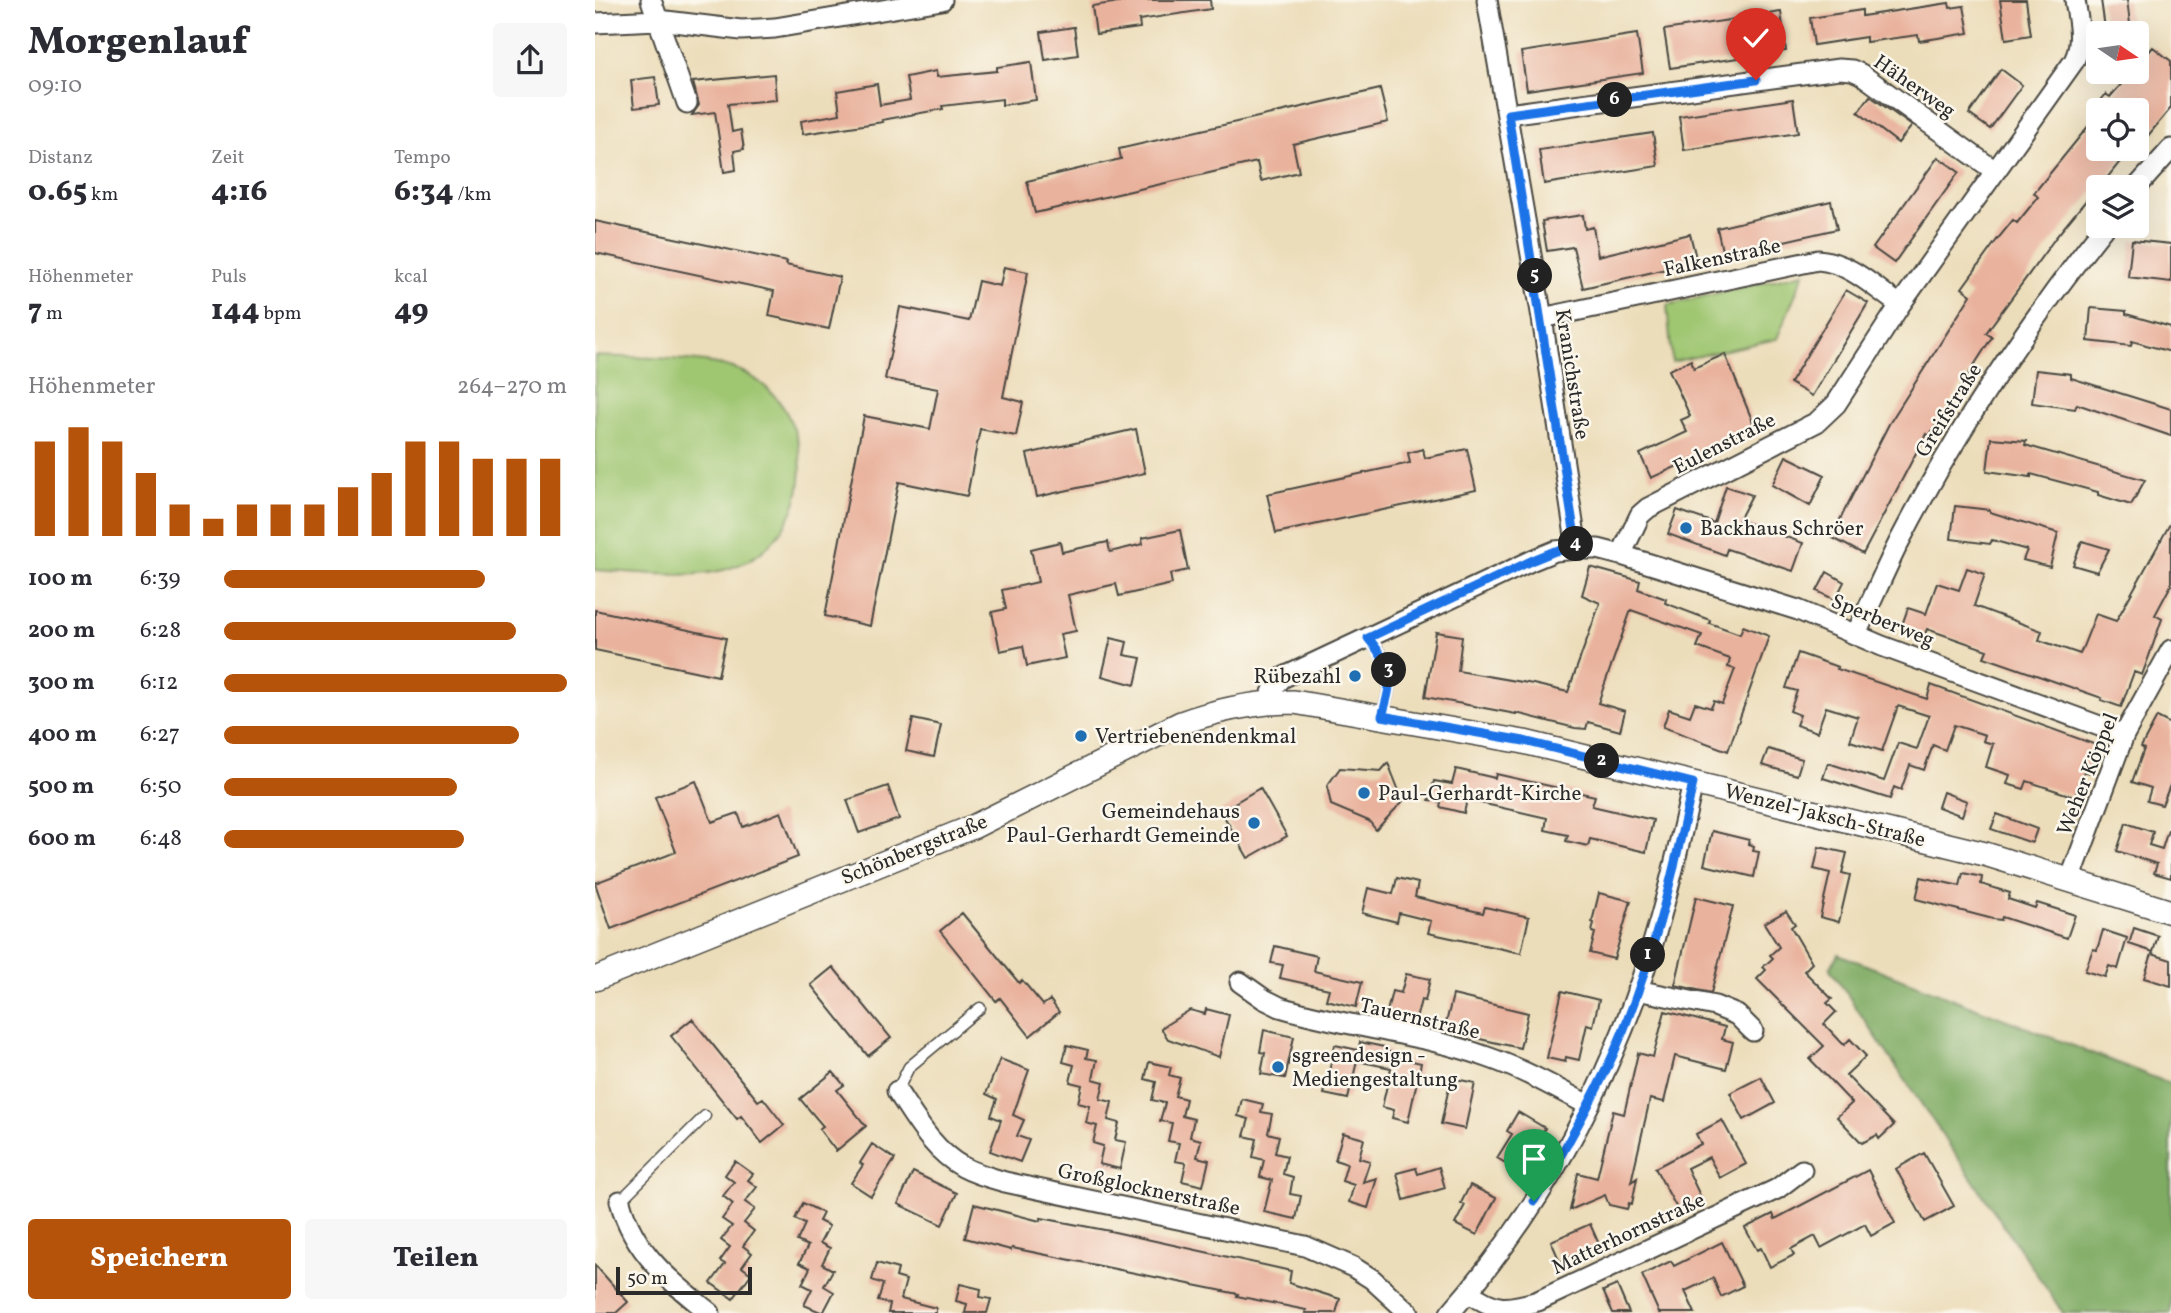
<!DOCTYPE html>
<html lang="de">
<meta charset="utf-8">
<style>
:root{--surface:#fff;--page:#f7f7f7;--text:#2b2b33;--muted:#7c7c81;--accent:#b45309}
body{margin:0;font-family:Vollkorn,serif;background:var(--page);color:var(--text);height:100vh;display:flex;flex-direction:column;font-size:26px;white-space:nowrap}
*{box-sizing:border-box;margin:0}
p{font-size:23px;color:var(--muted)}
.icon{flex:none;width:38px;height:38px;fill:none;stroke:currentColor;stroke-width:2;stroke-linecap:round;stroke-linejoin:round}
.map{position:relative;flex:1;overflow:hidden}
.sheet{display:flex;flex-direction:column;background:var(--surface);width:595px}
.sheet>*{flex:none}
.needle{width:46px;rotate:103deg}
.buttons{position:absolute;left:1491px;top:21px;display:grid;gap:14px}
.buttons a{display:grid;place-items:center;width:63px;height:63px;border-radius:7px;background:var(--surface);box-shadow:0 7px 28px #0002;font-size:35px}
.scale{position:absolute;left:21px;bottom:18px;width:136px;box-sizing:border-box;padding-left:7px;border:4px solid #2b2b2b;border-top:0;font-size:19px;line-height:24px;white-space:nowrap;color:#2b2b2b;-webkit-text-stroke:5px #fbf7ec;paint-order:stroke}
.pin{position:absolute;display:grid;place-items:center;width:60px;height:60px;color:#fff;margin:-72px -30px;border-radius:50% 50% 50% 0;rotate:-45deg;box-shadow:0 0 7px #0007}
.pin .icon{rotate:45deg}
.km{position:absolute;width:35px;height:35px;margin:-18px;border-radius:50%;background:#222;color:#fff;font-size:19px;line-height:35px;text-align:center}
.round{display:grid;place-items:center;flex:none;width:74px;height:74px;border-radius:7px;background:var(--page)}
.headline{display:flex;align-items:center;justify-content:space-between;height:119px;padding:0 28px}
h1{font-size:38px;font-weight:800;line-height:52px}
.stats{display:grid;grid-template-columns:repeat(3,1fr);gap:10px;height:119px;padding:7px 28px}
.stats div{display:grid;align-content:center}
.stats b{font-size:30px;font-weight:800}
.stats small{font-size:19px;font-weight:400}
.stats p{font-size:19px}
.chart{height:196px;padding:14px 28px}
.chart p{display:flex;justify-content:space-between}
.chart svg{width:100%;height:126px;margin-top:7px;stroke:var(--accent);stroke-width:6}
.cta{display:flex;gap:14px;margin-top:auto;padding:14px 28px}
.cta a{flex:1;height:80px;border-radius:7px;background:var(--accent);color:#fff;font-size:28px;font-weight:800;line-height:80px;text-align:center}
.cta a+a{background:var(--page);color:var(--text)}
ul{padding:0 28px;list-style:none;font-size:23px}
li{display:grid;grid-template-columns:112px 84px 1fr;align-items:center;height:52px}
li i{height:18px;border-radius:9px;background:var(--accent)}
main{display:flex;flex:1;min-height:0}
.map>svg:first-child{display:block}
.green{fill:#9fc671;stroke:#65784e;stroke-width:2}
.forest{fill:#7fab63;stroke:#556b47;stroke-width:2}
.building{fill:#e9b29d}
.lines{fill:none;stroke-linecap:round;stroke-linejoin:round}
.service-casing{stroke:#484640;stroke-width:13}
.minor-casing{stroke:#484640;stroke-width:23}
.tertiary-casing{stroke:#484640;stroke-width:26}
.service{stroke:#fff;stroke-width:10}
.minor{stroke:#fff;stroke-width:19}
.tertiary{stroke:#fff;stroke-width:23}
.route-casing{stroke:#fff;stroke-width:14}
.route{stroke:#1a73e8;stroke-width:9}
.poi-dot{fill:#1f6fb2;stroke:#fbf7ec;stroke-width:2.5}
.labels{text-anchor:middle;stroke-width:5;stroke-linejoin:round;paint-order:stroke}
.street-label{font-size:21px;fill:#2b2b2b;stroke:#fbf7ec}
.poi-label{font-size:21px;fill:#2b2b2b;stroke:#fbf7ec;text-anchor:start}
</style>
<main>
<section class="sheet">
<div class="headline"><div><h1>Morgenlauf</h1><p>09:10</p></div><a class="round"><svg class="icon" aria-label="share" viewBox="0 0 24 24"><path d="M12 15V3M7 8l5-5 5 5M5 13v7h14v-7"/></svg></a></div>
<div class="stats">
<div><p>Distanz</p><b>0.65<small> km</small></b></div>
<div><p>Zeit</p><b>4:16</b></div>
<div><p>Tempo</p><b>6:34<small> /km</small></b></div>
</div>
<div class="stats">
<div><p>Höhenmeter</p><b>7<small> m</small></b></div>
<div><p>Puls</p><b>144<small> bpm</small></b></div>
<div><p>kcal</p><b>49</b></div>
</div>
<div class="chart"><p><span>Höhenmeter</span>264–270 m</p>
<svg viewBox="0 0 160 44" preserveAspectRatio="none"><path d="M5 44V11M15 44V6M25 44V11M35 44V22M45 44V33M55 44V38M65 44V33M75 44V33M85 44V33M95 44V27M105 44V22M115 44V11M125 44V11M135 44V17M145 44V17M155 44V17"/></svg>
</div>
<ul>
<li><b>100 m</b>6:39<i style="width:76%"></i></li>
<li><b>200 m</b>6:28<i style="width:85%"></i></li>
<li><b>300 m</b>6:12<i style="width:100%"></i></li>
<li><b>400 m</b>6:27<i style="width:86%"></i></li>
<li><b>500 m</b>6:50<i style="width:68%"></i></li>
<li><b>600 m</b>6:48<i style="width:70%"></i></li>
</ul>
<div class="cta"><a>Speichern</a><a>Teilen</a></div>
</section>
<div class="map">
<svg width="1576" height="1313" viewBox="0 0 1576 1313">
<rect width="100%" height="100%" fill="#fbf7ec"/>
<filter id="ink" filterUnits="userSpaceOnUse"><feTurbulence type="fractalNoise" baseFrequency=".0143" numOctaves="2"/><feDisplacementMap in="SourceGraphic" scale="14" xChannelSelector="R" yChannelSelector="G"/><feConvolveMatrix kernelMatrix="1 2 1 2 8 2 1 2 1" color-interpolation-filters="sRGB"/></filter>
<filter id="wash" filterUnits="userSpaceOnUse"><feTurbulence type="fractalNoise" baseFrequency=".00686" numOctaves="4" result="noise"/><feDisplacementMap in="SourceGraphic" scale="28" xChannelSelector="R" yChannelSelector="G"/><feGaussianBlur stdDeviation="1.57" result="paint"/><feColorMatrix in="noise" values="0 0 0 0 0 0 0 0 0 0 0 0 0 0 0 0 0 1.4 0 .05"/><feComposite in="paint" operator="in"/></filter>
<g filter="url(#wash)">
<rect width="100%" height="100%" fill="#ecddba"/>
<path class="green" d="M1209 273 1182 339 1077 362 1072 305Z
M0 356C39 358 114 356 148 372 229 412 224 537 138 567 101 581 40 572 0 570Z"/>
<path class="forest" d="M1243 954 1576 1084V1313H1468L1235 969Z"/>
<g id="blocks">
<path class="building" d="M538 0H615L616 9 544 20 545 28 501 34 497 6Z
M1405 0H1431L1436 35 1411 39Z
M1506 0H1532L1535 24 1510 28Z
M1354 3 1355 8 1369 6 1374 33 1324 41 1323 35 1271 42V37L1219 45 1215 18 1267 10V16Z
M1186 12 1191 51 1075 68 1069 30Z
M479 27 483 55 450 60 446 32Z
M1042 34 1048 73 932 90 926 52Z
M1558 47 1576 61V108L1542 149V110H1497L1511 94 1515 97 1537 72H1542V66Z
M436 62 441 100 407 105V99L347 106 348 109 287 120 288 122 208 134 206 121 245 114 242 91 282 84 285 105 315 100 311 77 341 71 342 77 402 71V67Z
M1406 69 1427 85 1395 129 1374 114Z
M179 74 181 100 133 104 137 132 146 130 149 149 139 151 141 170 129 172 120 112 97 115 104 105 98 82Z
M60 77 64 105 39 108 36 80Z
M785 89 793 122 698 144 704 172 666 181 662 162 440 213 432 181 526 159 524 149Z
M1275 96 1317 126 1303 143 1263 112Z
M1198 99 1203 133 1089 150 1084 116Z
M1503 114V149H1535L1508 183 1506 182 1461 237 1391 333 1397 337 1334 436 1331 434 1268 554 1236 537 1294 424 1376 295 1367 288 1401 241 1418 220 1422 223 1443 197 1439 193Z
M1058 133 1063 166 949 184 944 150Z
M1343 157 1364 172 1299 263 1278 248Z
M1236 201 1242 229 1128 255 1122 228Z
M988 215 990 229 998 227 1003 256 1095 234 1102 262 988 288 978 247 952 251 947 221Z
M0 221 192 262 191 265 245 277 234 329 174 316 179 291 0 253Z
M1537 240 1576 244V282L1533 277Z
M409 267 433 272 408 397 428 402 421 436 385 429 372 496 304 482 275 626 230 616 269 416 335 429 343 389 290 379 305 307 374 321 383 281 405 286Z
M1251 290 1273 303 1217 396 1195 383Z
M1496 308 1531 311V314L1576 327V352L1537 341 1536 346 1493 341Z
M1130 354 1160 427 1121 444 1123 448 1056 478 1045 454 1092 432 1086 420 1095 416 1074 370 1096 360 1099 368Z
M1441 370 1476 374V378L1576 409V436L1482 404 1480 409 1437 403Z
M541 429 550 473 442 497 432 454Z
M1396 438 1431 441 1430 445 1550 480 1536 505 1503 495V492L1436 474V477L1392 471Z
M828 449 830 458 872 449 881 490 681 533 672 494 815 463 813 453Z
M1191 456 1230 475 1215 506 1177 485Z
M1131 486 1157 495 1144 520 1208 543 1198 571 1132 549 1130 555 1073 534 1082 510 1119 523Z
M1360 506 1395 510V512L1463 533 1455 567 1428 560 1432 550 1397 540 1395 544 1356 539Z
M1576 522V585L1560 615 1567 619 1553 659 1547 675 1539 672 1526 707 1506 700 1507 698 1389 657 1392 650 1332 629 1329 636 1306 628 1313 608 1331 614 1342 583 1364 590 1372 568 1390 574 1379 606 1447 631 1444 640 1485 654 1501 614 1521 621Z
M585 530 593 570 575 574 577 584 524 596 521 584 473 595 481 631 465 634 470 658 432 666 428 646 405 651 397 612 411 609 407 590 443 582 436 549 465 542 467 552 513 542 515 552 548 544 547 538Z
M1487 541 1514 549 1502 572 1478 565Z
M995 567 1045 581 1043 589 1071 599 1070 603 1115 620 1114 623 1145 634 1148 626 1174 636 1133 751 1068 727 1074 709 1095 716 1100 703 1116 708 1119 701 1127 704 1140 669 1133 667 1135 659 1102 647 1107 635 1036 610 1003 703 1030 711 1025 731 993 722 991 729 980 728 921 713V714L830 697 841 632 867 636 863 671 938 684 973 692 1005 603 987 595Z
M1232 572 1249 582 1240 600 1222 591Z
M0 610 131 638 123 676 0 650Z
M516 638 532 642 529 655 546 658 540 685 507 676Z
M1203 653 1243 667 1242 669 1332 699 1336 685 1504 746 1495 773 1489 771 1480 797 1432 781 1429 789 1412 784 1415 775 1391 767 1398 744 1388 741 1390 735 1359 725 1350 750 1338 745 1329 770 1315 765 1306 790 1299 787 1295 799 1228 778 1233 763 1289 781 1303 743 1322 749 1334 716 1303 706 1287 751 1255 741 1263 717 1231 707 1222 732 1201 725 1205 715 1195 711 1202 691 1191 688Z
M1562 717 1576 724V783L1567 805 1552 801 1556 788 1537 782 1549 749 1546 747Z
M318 719 346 725 339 757 311 751Z
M1173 749 1207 759 1202 775 1167 765Z
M793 763 808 801 781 830 774 821 736 805 732 786 745 768 786 771Z
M861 769 900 778 901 774 1000 796 997 806 1058 820 1051 852 995 839 993 846 971 841 973 835 950 830 952 818 872 800 869 813 845 807 846 802 834 800 839 781 857 784Z
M101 781 117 822 143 813 148 827 186 812 203 857 16 929 0 883 81 852 60 797Z
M293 786 304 819 264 833 252 800Z
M665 788 692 836 653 858 626 811Z
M1348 792 1372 801 1367 816 1343 807Z
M1402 814 1442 829 1437 843 1396 829Z
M1531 823 1558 832 1554 845 1567 849 1573 830 1576 831V878L1559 873 1562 864 1522 851Z
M1117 831 1154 840 1153 844 1159 846 1158 851 1164 852 1159 877 1109 865Z
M1224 847 1252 853 1247 873 1255 875 1244 922 1225 917 1235 873 1219 869Z
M1368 873 1387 877 1386 884 1415 893 1413 899 1440 908 1442 903 1480 915 1472 938 1410 918 1407 917 1406 920 1398 919 1321 899 1326 877 1365 886Z
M802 878 823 883 820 897 888 913 890 907 934 917 926 953 833 933 836 921 804 913 802 922 767 913 773 888 798 894Z
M1004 893 1036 901 1019 959 995 953 1000 933 997 932 999 923 997 922Z
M1101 897 1138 906 1116 993 1080 985Z
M1191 911 1200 924 1196 927 1217 963 1209 971 1237 999 1232 1003 1241 1012 1229 1024 1249 1045 1255 1039 1271 1056 1251 1075 1299 1125 1284 1139 1282 1135 1267 1143 1242 1117 1257 1103 1215 1059 1229 1046 1162 979 1171 970 1168 967 1178 958 1175 955 1184 947 1169 923Z
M367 913 424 983 427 980 448 1005 455 1000 464 1012 435 1036 405 998 401 1001 345 931Z
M1539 928 1563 936 1558 952 1534 944Z
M1508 930 1532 938 1523 969 1514 966 1510 977 1490 971 1498 949 1502 950Z
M680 946 722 956 719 971 767 982 761 1007 731 1000 734 989 685 978 688 965 676 963Z
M1557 954 1576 960V986L1549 978Z
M238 967 296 1038 273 1056 216 985Z
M811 974 835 979 830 1001 826 1000 821 1019 792 1012 797 991 806 993Z
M967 991 1004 1000 998 1026 992 1024 984 1060 971 1057 970 1062 952 1058Z
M858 995 933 1013 925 1048 849 1031Z
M611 1009 634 1015 624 1057 573 1039 566 1028 595 1010 610 1014Z
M1070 1011 1130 1027 1127 1039 1138 1042 1131 1069 1080 1056 1069 1102 1055 1099 1036 1182 1042 1178 1037 1204 1034 1203 1032 1209 1014 1205 1010 1195 975 1210 983 1173 1002 1178 1018 1111 1029 1114 1043 1053 1058 1057Z
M97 1019 163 1101 168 1098 189 1125 167 1143 146 1116 142 1119 76 1036Z
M669 1030 699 1037 690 1078 666 1074 670 1053 665 1052Z
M765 1042 789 1047 800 1057 826 1063 813 1122 797 1118 799 1110 787 1107 796 1068 762 1061 753 1099 729 1094 740 1045 763 1050Z
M472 1045 493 1050 491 1058 502 1060 498 1079 509 1082 505 1099 517 1102 513 1120 524 1123 520 1140 531 1142 525 1169 504 1164 508 1146 498 1143 502 1126 491 1123 495 1106 483 1103 487 1085 475 1082 479 1065 468 1062Z
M405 1059 434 1070 418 1115 429 1120 422 1136 434 1140 425 1162 395 1151 406 1120 396 1116 402 1099 391 1094Z
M554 1062 576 1067 574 1075 585 1078 580 1096 591 1099 587 1116 599 1119 595 1137 606 1140 602 1157 614 1160 608 1186 587 1181 591 1163 580 1161 584 1143 573 1141 577 1123 565 1121 570 1103 557 1100 561 1082 550 1079Z
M238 1072 249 1085 242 1090 271 1126 241 1151 224 1129 228 1126 205 1099Z
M1166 1077 1180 1103 1149 1120 1135 1093Z
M856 1078 880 1083 870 1129 846 1124Z
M647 1099 668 1104 666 1112 677 1114 673 1133 684 1136 680 1153 692 1156 688 1174 698 1177 695 1194 706 1196 701 1219 669 1212 677 1180 665 1177 669 1160 658 1157 662 1139 649 1136 654 1119 643 1116Z
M923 1112 950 1128 924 1171 902 1158 917 1134 912 1131Z
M1127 1120 1151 1164 1125 1178 1114 1157 1092 1168 1108 1202 1085 1214 1060 1168 1106 1144 1101 1134Z
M748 1133 769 1139 764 1158 775 1161 768 1182 782 1178 773 1208 754 1202 759 1185 747 1181 752 1164 740 1160Z
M277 1144 300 1159 276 1196 256 1183 268 1165 265 1163Z
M1329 1153 1359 1206 1330 1222 1301 1169Z
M140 1161 158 1174 153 1180 162 1187 150 1202 160 1209 149 1223 159 1231 148 1246 157 1253 147 1267 156 1274 138 1299 116 1283 130 1264 125 1261 135 1247 126 1240 137 1226 127 1219 138 1204 128 1196 139 1182 130 1175Z
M844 1167 850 1188 809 1200 802 1173 821 1168 823 1174Z
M1273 1170 1300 1223 1276 1236 1270 1224 1226 1248 1220 1236 1196 1249 1199 1255 1175 1267 1166 1248 1162 1250 1150 1228 1178 1214 1180 1219Z
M318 1172 362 1193 347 1225 303 1204Z
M875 1185 901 1198 882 1235 860 1224 870 1205 866 1203Z
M208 1203 228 1213 224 1221 234 1226 225 1243 235 1248 227 1264 238 1270 229 1286 239 1292 228 1313 209 1305 217 1289 207 1284 215 1268 204 1263 213 1246 202 1241 210 1224 200 1219Z
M379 1204 445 1221 446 1218 515 1231 696 1271 694 1283 745 1299 741 1313H710L711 1310 642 1296 643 1294 417 1248 416 1250 370 1238Z
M995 1224 1004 1244 965 1262 956 1241Z
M1127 1242 1148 1286 1126 1297 1118 1278 1090 1291 1100 1313H1064L1047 1275 1076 1261 1079 1266Z
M282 1263 303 1269 301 1277 311 1280 306 1299 341 1308V1313H293L295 1304 283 1301 288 1284 277 1280Z
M0 1265 33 1302 21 1313H0Z
M365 1284 386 1289 385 1297 396 1299 392 1313H370L372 1304 361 1301Z
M1022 1285 1034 1313H1018L1008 1291Z"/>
</g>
</g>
<g filter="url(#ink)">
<use href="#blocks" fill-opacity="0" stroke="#484640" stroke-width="2"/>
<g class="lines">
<g class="service-casing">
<path id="service" d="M773 638C799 668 798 679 787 716
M302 1091 314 1067 385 1008
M25 1201 110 1116"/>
</g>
<g class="minor-casing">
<path id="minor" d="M56 0 92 103
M892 0 947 318 982 549
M0 23 63 20 146 30 180 28 347 0
M913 114 1244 69 1257 70 1266 74 1400 171
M1542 187 1576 149
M947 318 1223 260C1254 262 1280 288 1305 305
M1026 555 1045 515 1053 508 1222 422 1241 404 1305 305 1479 61C1489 41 1483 21 1480 0
M1261 634C1276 603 1289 572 1304 542 1362 430 1431 325 1510 226
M673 702 680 686 687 678 938 560 960 551 982 549H1003L1026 555 1203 610 1287 646 1529 735
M1475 880 1529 735 1576 650
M645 982 669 999 685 1007C754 1028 827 1033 895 1058 929 1070 961 1088 993 1105
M1042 990 1120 1006 1142 1015 1158 1031
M302 1091C320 1118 338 1151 368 1167 381 1174 396 1178 410 1182L710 1246 758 1267 777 1279 814 1313
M25 1201C38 1252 76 1282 115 1313
M874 1292C901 1312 912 1310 943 1301L1182 1189 1207 1170
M855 1313C922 1237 978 1147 1018 1053 1056 967 1078 874 1098 783"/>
</g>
<g class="tertiary-casing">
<path id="tertiary" d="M0 979 380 826 586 723C623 710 660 702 699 702L929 742 1390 854 1576 912"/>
</g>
<use href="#service" class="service"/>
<use href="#minor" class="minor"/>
<use href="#tertiary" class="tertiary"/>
</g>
</g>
<g class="lines" filter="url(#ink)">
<g class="route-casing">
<path id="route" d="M939 1201C968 1153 995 1105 1018 1055 1056 969 1078 875 1098 783L929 741 787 716C798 679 799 669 773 638L938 560 960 551 982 549 913 114 1161 80"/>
</g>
<use href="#route" class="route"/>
</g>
<g class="poi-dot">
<circle cx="1091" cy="528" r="7"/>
<circle cx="760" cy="676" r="7"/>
<circle cx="486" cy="736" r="7"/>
<circle cx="769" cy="793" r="7"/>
<circle cx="659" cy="823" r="7"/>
<circle cx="683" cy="1067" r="7"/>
</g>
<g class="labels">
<g class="street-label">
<text transform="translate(1320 86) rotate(35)" y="7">Häherweg</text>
<text transform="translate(1127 257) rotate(-12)" y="7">Falkenstraße</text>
<text transform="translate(978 374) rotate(81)" y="7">Kranichstraße</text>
<text transform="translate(1353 410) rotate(-58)" y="7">Greifstraße</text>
<text transform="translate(1129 443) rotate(-27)" y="7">Eulenstraße</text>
<text transform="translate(1288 620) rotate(22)" y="7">Sperberweg</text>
<text transform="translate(1492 774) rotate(-68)" y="7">Weher Köppel</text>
<text transform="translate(1230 815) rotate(14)" y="7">Wenzel-Jaksch-Straße</text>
<text transform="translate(319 849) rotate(-22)" y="7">Schönbergstraße</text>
<text transform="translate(825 1018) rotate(13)" y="7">Tauernstraße</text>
<text transform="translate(554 1189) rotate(12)" y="7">Großglocknerstraße</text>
<text transform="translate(1033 1233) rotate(-25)" y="7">Matterhornstraße</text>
</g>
<g class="poi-label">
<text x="1105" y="535">Backhaus Schröer</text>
<text x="746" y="683" text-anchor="end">Rübezahl</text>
<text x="500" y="743">Vertriebenendenkmal</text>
<text x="783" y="800">Paul-Gerhardt-Kirche</text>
<text x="645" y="818" text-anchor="end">Gemeindehaus<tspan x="645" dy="24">Paul-Gerhardt Gemeinde</tspan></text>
<text x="697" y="1062">sgreendesign -<tspan x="697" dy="24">Mediengestaltung</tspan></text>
</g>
</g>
</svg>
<div class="buttons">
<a><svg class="needle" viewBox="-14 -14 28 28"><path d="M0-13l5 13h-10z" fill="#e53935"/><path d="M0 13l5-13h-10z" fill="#7c7c81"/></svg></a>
<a><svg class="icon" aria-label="locate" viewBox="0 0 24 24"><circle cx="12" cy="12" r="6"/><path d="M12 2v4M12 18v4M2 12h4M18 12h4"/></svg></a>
<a><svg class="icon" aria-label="layers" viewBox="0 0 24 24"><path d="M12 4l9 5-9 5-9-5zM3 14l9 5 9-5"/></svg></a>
</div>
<div class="scale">50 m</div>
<div class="pin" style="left:939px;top:1201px;background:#1e9e55"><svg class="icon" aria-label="arrive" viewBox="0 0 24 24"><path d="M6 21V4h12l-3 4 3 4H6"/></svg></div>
<div class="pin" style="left:1161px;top:80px;background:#d93025"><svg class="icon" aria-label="check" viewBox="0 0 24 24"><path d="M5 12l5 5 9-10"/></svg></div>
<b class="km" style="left:1053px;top:955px">1</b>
<b class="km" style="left:1007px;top:761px">2</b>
<b class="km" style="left:794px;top:670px">3</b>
<b class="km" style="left:981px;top:544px">4</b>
<b class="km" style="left:940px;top:276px">5</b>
<b class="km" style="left:1020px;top:100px">6</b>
</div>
</main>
